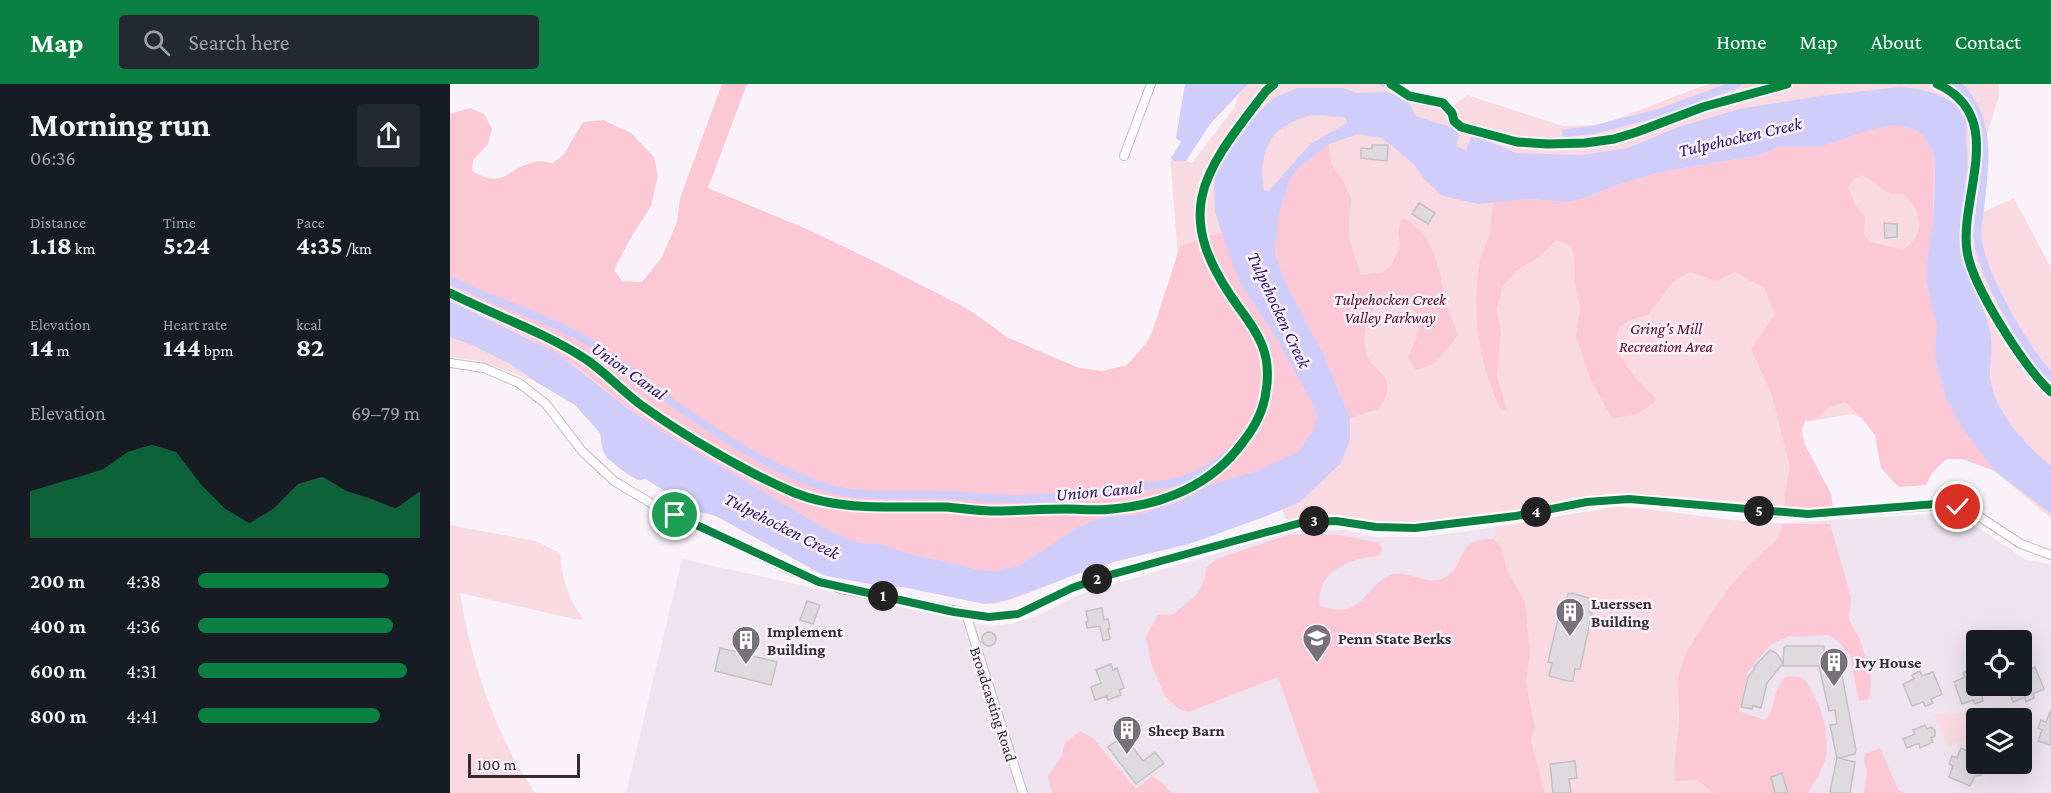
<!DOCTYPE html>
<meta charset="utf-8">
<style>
:root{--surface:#171b24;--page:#242831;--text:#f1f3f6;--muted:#9ea1a6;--accent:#0b8043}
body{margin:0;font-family:"Crimson Pro",serif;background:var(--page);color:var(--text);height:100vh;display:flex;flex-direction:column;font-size:22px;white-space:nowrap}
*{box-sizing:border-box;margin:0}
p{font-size:20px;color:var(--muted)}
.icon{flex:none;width:33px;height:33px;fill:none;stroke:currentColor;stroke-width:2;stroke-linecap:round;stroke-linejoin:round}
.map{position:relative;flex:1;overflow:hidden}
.sheet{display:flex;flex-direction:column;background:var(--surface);width:450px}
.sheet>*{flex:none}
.tools{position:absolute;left:1516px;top:546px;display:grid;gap:12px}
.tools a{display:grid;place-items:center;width:66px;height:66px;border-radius:6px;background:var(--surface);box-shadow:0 6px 24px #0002;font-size:30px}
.scale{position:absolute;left:18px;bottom:15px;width:112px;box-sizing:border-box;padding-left:6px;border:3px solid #312d31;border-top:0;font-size:16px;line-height:21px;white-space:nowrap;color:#312d31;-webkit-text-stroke:4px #fbf1fb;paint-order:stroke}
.pin{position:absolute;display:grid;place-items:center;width:51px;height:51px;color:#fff;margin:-26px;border:3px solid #fff;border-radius:50%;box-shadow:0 2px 6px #0007}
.km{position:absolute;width:30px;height:30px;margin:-15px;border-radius:50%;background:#222;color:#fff;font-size:16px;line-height:30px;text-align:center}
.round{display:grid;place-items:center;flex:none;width:63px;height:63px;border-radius:6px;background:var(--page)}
.headline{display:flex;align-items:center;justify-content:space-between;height:102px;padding:0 30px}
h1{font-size:33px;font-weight:700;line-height:45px}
.metrics{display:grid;grid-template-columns:repeat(3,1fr);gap:9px;height:102px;padding:6px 30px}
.metrics div{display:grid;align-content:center}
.metrics b{font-size:26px;font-weight:700}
.metrics small{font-size:16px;font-weight:400}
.metrics p{font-size:16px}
.chart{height:168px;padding:12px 30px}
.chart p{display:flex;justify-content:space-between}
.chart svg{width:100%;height:108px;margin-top:6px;fill:var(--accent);opacity:.7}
ul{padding:0 30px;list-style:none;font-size:20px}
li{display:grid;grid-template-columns:96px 72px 1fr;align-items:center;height:45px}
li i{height:15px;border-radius:8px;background:var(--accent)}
header{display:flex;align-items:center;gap:36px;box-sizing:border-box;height:84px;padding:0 30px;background:var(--accent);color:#fff}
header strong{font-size:28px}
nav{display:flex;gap:33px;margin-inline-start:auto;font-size:21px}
.search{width:420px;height:54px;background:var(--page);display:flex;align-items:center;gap:15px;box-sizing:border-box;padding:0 21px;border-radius:6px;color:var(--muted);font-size:22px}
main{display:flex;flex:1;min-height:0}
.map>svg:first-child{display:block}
.built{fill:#eee3ee;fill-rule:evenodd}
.green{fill:#f9dae2}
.forest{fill:#fcc8d6;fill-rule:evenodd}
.water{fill:#d0cdfb;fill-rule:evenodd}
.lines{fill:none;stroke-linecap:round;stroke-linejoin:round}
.stream{stroke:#d0cdfb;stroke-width:2}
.canal{stroke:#d0cdfb;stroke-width:8}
.building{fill:#dfdade;stroke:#c4bfc3;stroke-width:1.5}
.minor-casing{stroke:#c1bdc1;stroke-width:10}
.minor{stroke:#fefdfe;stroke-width:8}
.cycleway-casing{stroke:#fbf1fb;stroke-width:13}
.cycleway{stroke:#00873e;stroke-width:9}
.route-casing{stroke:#fff;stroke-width:12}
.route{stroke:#0b8043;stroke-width:8}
.labels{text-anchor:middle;stroke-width:5;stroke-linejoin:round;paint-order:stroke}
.park-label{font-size:16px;font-style:italic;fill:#550425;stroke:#fbf1fb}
.poi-label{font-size:16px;font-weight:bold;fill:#312d31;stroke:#fbf1fb;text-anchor:start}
.street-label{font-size:16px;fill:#312d31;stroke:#fbf1fb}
.water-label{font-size:18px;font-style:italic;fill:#29126a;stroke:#fbf1fb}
</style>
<header>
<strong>Map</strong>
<div class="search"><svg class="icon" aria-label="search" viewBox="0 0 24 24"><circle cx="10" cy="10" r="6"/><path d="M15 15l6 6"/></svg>Search here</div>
<nav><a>Home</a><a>Map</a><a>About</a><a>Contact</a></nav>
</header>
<main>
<section class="sheet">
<div class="headline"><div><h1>Morning run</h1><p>06:36</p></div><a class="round"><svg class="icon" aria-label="share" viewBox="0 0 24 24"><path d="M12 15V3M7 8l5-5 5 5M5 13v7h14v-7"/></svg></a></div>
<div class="metrics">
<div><p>Distance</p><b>1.18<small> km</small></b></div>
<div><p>Time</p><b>5:24</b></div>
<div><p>Pace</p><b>4:35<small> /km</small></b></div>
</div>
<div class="metrics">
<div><p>Elevation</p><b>14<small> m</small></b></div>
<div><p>Heart rate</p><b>144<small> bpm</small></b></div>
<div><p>kcal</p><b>82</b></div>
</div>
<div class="chart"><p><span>Elevation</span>69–79 m</p>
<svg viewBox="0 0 160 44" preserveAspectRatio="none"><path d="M0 44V25L10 22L20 19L30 16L40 9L50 6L60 9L70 22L80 32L90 38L100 32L110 22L120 19L130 25L140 28L150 32L160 25V44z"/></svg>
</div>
<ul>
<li><b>200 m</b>4:38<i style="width:86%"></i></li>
<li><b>400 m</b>4:36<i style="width:88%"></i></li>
<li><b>600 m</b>4:31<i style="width:94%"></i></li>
<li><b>800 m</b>4:41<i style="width:82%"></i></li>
</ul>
</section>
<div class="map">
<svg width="1601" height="709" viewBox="0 0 1601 709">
<rect width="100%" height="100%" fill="#f9f3f9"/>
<path class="built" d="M1165 423 1194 424 1288 439 1319 440 1494 429 1511 432 1576 476 1601 480V709H176L232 475 528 540 543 542 561 540 589 531 624 513 651 504 842 447 896 446 925 453H973L1084 438 1110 432ZM1527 556H1572V602H1527ZM1527 634H1572V680H1527Z"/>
<path class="green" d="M793 0H944L1004 21 1017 11 1113 42 1150 41 1258 0H1549V12L1526 85 1525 132 1564 114 1601 184V434L1532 377 1401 330 1351 339 1367 426 1334 425 1246 415 1157 410 1064 427 966 438H925L888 431 836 435 832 425 739 460 667 477 624 491 574 511 546 520H535L453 503H436L373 491 266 432 246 427 196 395 188 396 177 390 157 374 153 367 150 349 125 321 83 296 25 276 0 273V188L564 320 682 289 729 189 720 71 742 79 784 24Z
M1165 423C1221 425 1275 438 1331 440L1330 450 1324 459 1303 477 1270 516 1243 555 1234 575 1228 594 1229 633 1223 674 1225 696H1248L1263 709H1095L1081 657 1085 643 1076 599 1080 569 1069 503 1056 483 1052 465 1044 455 1046 443Z
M0 441 86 457 110 469C112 495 118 514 133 535L129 536 10 509C22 581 44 648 85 709H0Z
M1583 626V627L1566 634H1527V651L1497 663 1484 630Z"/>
<path class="forest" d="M272 0H297L258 104 359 146 436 183 518 225 557 253 629 284 652 287 677 281 700 255 730 162 771 148 791 201 826 254 863 321 867 334 864 345 849 367 808 386 757 402 733 416 692 430 653 433 628 443 570 481 547 487 529 486 453 468 431 460 409 459 378 446 213 348 176 322 129 284 73 250 0 217V30L20 24 34 30 42 45 38 60 23 76 22 87C54 106 55 85 84 78 89 76 97 78 103 79L114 70 133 38 153 36 181 49 204 73 208 92 201 122 179 157 164 186 172 197 192 198 212 173 227 138 230 114Z
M1443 41 1462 43 1474 53 1484 70 1483 141 1477 176V200L1488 242 1485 274 1497 317 1514 347 1545 387 1512 375H1496L1482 389 1476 401 1448 403 1431 384 1425 351 1412 334 1395 318 1378 324 1368 334 1356 335 1350 351 1381 410 1383 423 1367 426 1334 425 1335 408 1340 383 1322 311 1301 265 1325 230 1314 204 1285 188 1267 197 1240 188 1222 199 1198 231 1183 235 1169 243C1168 247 1166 253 1166 257 1168 276 1191 301 1205 313V318L1188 330 1162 335 1140 294 1126 253 1130 224 1125 200 1124 171 1120 162 1107 156 1089 173 1066 187 1053 202 1047 225 1051 249 1047 291 1057 327 1050 324C1028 277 1021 227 1030 176 1032 166 1039 156 1040 146 1041 137 1041 128 1044 118L1079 115 1117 118 1132 115 1170 100 1210 88 1310 71 1328 63 1373 62 1417 47ZM1412 91 1440 110H1454C1473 129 1476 149 1453 166L1421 158 1414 150 1415 133 1405 120 1398 103 1405 94Z
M879 60 881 80 894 98 901 115 899 138 900 158 911 191 933 188 941 182 950 162 948 148 952 134C986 147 989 190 997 221 1000 231 1004 241 1008 251L986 279 966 286 958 274C971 245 975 237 953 212 948 212 939 211 935 214 916 224 909 260 920 277 925 285 935 289 937 299 939 309 934 316 929 325L900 334 874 271 838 204 825 170 829 130 840 96 848 84Z
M1331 440H1380L1401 513 1399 536 1410 555 1421 592 1420 612 1417 616 1409 617 1400 571 1395 568 1392 561 1379 551 1337 553 1320 561 1298 588 1289 627 1315 636C1327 625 1320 609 1336 592L1352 593C1369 612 1382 651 1375 676 1372 688 1364 698 1358 709H1263L1248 696 1225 697C1223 676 1227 658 1229 637 1230 623 1227 609 1228 595 1230 580 1239 562 1248 549 1267 520 1288 489 1315 466 1323 459 1333 452 1331 440Z
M861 450 891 451 930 459 932 466 929 472C900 474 865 487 870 522 876 523 886 526 892 526 913 524 922 498 940 491 957 485 977 502 994 494 1019 481 1002 454 1044 455L1052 465 1056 483 1075 518 1080 569 1076 599 1085 643 1081 657 1095 709H869L828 593 739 628 729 625 715 612 701 579 696 553 708 531 724 530 747 510 755 494 756 484 766 475 838 451Z
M630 647 643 654 686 705 702 692 712 698 721 709H602L598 692 612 672 615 659Z
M1430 664 1448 705 1454 709H1414L1417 686 1414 677 1415 670Z"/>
<path class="water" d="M735 0H798L761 39 736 77H725L721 74 731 58 726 54Z
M1450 3C1474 5 1509 11 1517 39 1515 55 1519 72 1517 89 1515 107 1508 150 1512 166 1519 195 1534 220 1540 248 1544 264 1539 278 1540 293 1545 329 1575 360 1601 382V430L1545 387 1514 347 1497 317 1485 274 1487 242 1477 200V176L1483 141 1485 94 1484 70 1474 53 1462 44 1443 41 1417 47 1373 62 1328 63 1310 71 1210 88 1170 100 1132 115 1117 118 1079 115 1028 120 1001 114 991 111 974 95 964 80 932 54 908 50 879 60 848 84 840 96 829 130 825 170 838 204 874 271 900 334V356L891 379 850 418 817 432 739 460 667 477 624 491 558 516 535 520 453 503H436L373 491 266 432 246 427 196 395 188 396 177 390 157 374 153 367 150 349 125 321 83 296 62 281 22 261 0 253V217L107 269 176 323 213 348 378 446 409 459 431 460 453 468 529 486 547 487 570 481 628 443 653 433 692 430 733 416 757 402 808 386 849 367 864 345 867 334 863 321 826 254 791 201 778 168 765 128 764 97 767 82 783 56 813 24 824 14 847 4H893L907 9 937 8 957 15 966 32 1010 46 1006 62 1016 66 1022 50 1066 69 1132 71 1178 64 1228 43 1289 25 1370 12ZM862 31 893 33 897 36V39L860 60 819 107 814 106C808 65 821 41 862 31Z"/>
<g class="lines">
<path class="stream" d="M930 0 972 21 981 19"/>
<path class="canal" d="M1507 0C1543 33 1535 81 1530 125 1529 135 1526 147 1528 157 1533 193 1576 267 1601 293
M1116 49 1142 46 1209 29 1287 0
M0 196C44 218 91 231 134 255 160 270 183 289 207 307 252 341 308 377 360 398 404 417 452 409 498 411 517 412 536 415 555 415 600 416 645 409 688 403 708 401 726 400 744 392 769 380 786 365 801 342 813 325 820 303 820 283 820 256 799 237 785 217 739 151 739 108 789 44 800 29 812 13 826 0"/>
</g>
<path class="building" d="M922 61H938L937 77 911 74V64L922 65Z
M969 119 985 129 978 140 962 130Z
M1434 139 1447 140V153L1435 154Z
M1122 509 1142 515 1139 528 1142 529 1130 585H1125L1123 597H1118L1099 592 1102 579 1098 578 1111 522 1115 523 1118 510Z
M357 517 370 521 363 540 350 536Z
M652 524 654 536 658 535 660 545H658L660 555 653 557 650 542 637 544 636 538 638 537 636 527Z
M532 555a7 7 0 1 1 14 0a7 7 0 1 1-14 0Z
M1337 562H1374V570L1383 571 1385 581H1390L1406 666 1405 670 1389 674 1405 678 1400 709H1382L1380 707 1387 674 1380 641 1387 640 1385 626 1379 627 1369 582H1333V579L1317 599 1311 624 1303 622 1302 625 1291 623 1298 593 1305 584 1304 583 1320 566 1326 569 1333 579 1334 563Z
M270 564 327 578 321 601 265 587Z
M661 580 663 586 667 584 674 604 669 606 671 611 658 616 657 612 645 616 641 603 651 599 646 586Z
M1585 583 1594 605 1583 610 1584 614 1576 618 1575 613 1563 618 1557 602H1572V589Z
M1521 586 1523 590 1527 588V602H1540L1542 608 1532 612 1533 617 1525 620 1523 616 1512 620 1504 598 1515 593 1513 589Z
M1470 587 1472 592 1483 588 1492 610 1481 615 1483 619 1479 621 1475 622 1473 618 1462 622 1453 600 1464 595 1462 591Z
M1601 626V661L1588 657 1592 646 1588 644 1591 636 1596 638Z
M1475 641 1477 645 1481 643 1485 647V652L1481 654 1483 658 1470 664 1469 659 1457 664 1453 655 1465 650 1463 646Z
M674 652 693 677 705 668 714 679 686 700 658 663Z
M1511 664 1527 671V680H1530L1529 683 1532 684 1531 691 1525 692 1520 702 1499 693 1503 682 1499 680 1502 672 1507 674Z
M1125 677 1127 694 1119 695 1121 709H1103L1100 680Z
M1332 689 1338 709H1325L1321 693Z"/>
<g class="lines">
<g class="minor-casing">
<path id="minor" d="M674 72 701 0
M0 279 34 284 69 299 96 320 132 367 164 397 204 421 344 488 391 505 539 533 568 529 622 504 656 492 842 440 886 437 926 443 965 444 1067 432 1157 416 1193 415 1327 429 1358 430 1496 421 1527 431 1571 460 1601 471
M516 530 573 709"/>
</g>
<use href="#minor" class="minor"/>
<g class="cycleway-casing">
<path id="cycleway" d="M941 0 959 12 993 19 1002 29 1004 37 1011 43 1067 58 1098 60 1135 59 1164 55 1187 48 1253 23 1337 0
M1487 0C1559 32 1509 112 1517 167 1522 202 1574 283 1601 308
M0 209C46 232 94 248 137 276 156 289 172 307 191 321 233 351 297 389 345 409 393 428 446 422 496 423 511 424 526 427 541 427 566 427 592 425 617 425 632 425 647 427 662 425 713 421 762 401 793 358 804 344 814 325 816 307 822 272 810 252 790 225 719 128 752 90 816 7L824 0"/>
</g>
<use href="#cycleway" class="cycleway"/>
</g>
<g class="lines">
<g class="route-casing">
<path id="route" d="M225 431 369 498 504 528 539 533 568 530 622 504 656 492 854 438 886 437 926 443 965 444 1066 432 1137 418 1179 415 1358 430 1486 420 1508 423"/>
</g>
<use href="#route" class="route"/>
</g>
<defs>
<g id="building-pin" transform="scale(1.5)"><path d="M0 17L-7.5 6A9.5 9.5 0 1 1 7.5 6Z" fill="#777277" stroke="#fbf1fb"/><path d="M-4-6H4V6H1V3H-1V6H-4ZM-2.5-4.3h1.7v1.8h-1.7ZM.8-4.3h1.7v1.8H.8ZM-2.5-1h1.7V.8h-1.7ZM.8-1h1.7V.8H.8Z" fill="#fff"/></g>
<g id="university-pin" transform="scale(1.5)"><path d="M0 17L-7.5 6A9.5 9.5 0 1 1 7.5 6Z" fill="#777277" stroke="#fbf1fb"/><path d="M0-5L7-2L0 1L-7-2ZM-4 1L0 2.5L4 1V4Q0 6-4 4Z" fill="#fff"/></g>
</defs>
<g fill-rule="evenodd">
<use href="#building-pin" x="1120" y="528"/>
<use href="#university-pin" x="867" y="554"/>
<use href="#building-pin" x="296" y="556"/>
<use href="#building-pin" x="1384" y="578"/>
<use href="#building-pin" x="677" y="646"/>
</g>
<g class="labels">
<g class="park-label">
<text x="940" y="221">Tulpehocken Creek<tspan x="940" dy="18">Valley Parkway</tspan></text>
<text x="1216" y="250">Gring's Mill<tspan x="1216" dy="18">Recreation Area</tspan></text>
</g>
<g class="poi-label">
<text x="1141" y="525">Luerssen<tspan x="1141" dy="18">Building</tspan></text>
<text x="317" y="553">Implement<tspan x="317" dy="18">Building</tspan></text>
<text x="888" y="560">Penn State Berks</text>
<text x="1405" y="584">Ivy House</text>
<text x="698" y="652">Sheep Barn</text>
</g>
<g class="street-label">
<text transform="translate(544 620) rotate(72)" y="6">Broadcasting Road</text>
</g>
<g class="water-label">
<text transform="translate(1290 53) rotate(-13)" y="6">Tulpehocken Creek</text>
<text transform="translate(829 226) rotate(65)" y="6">Tulpehocken Creek</text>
<text transform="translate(179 287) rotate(35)" y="6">Union Canal</text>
<text transform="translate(649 407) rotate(-5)" y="6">Union Canal</text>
<text transform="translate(332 442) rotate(27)" y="6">Tulpehocken Creek</text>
</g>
</g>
</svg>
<div class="tools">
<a><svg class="icon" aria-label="locate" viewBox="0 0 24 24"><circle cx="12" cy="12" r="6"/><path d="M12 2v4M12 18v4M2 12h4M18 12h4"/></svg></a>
<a><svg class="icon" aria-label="layers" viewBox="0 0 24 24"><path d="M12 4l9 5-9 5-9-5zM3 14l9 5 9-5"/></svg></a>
</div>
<div class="scale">100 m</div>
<div class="pin" style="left:225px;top:431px;background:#1e9e55"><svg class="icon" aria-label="arrive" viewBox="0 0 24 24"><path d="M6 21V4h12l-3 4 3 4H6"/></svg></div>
<div class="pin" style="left:1508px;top:423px;background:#d93025"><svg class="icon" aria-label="check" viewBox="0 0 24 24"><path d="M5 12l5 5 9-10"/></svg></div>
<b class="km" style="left:433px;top:512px">1</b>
<b class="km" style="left:647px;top:495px">2</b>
<b class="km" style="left:864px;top:437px">3</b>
<b class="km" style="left:1086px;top:428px">4</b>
<b class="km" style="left:1309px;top:427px">5</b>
</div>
</main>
